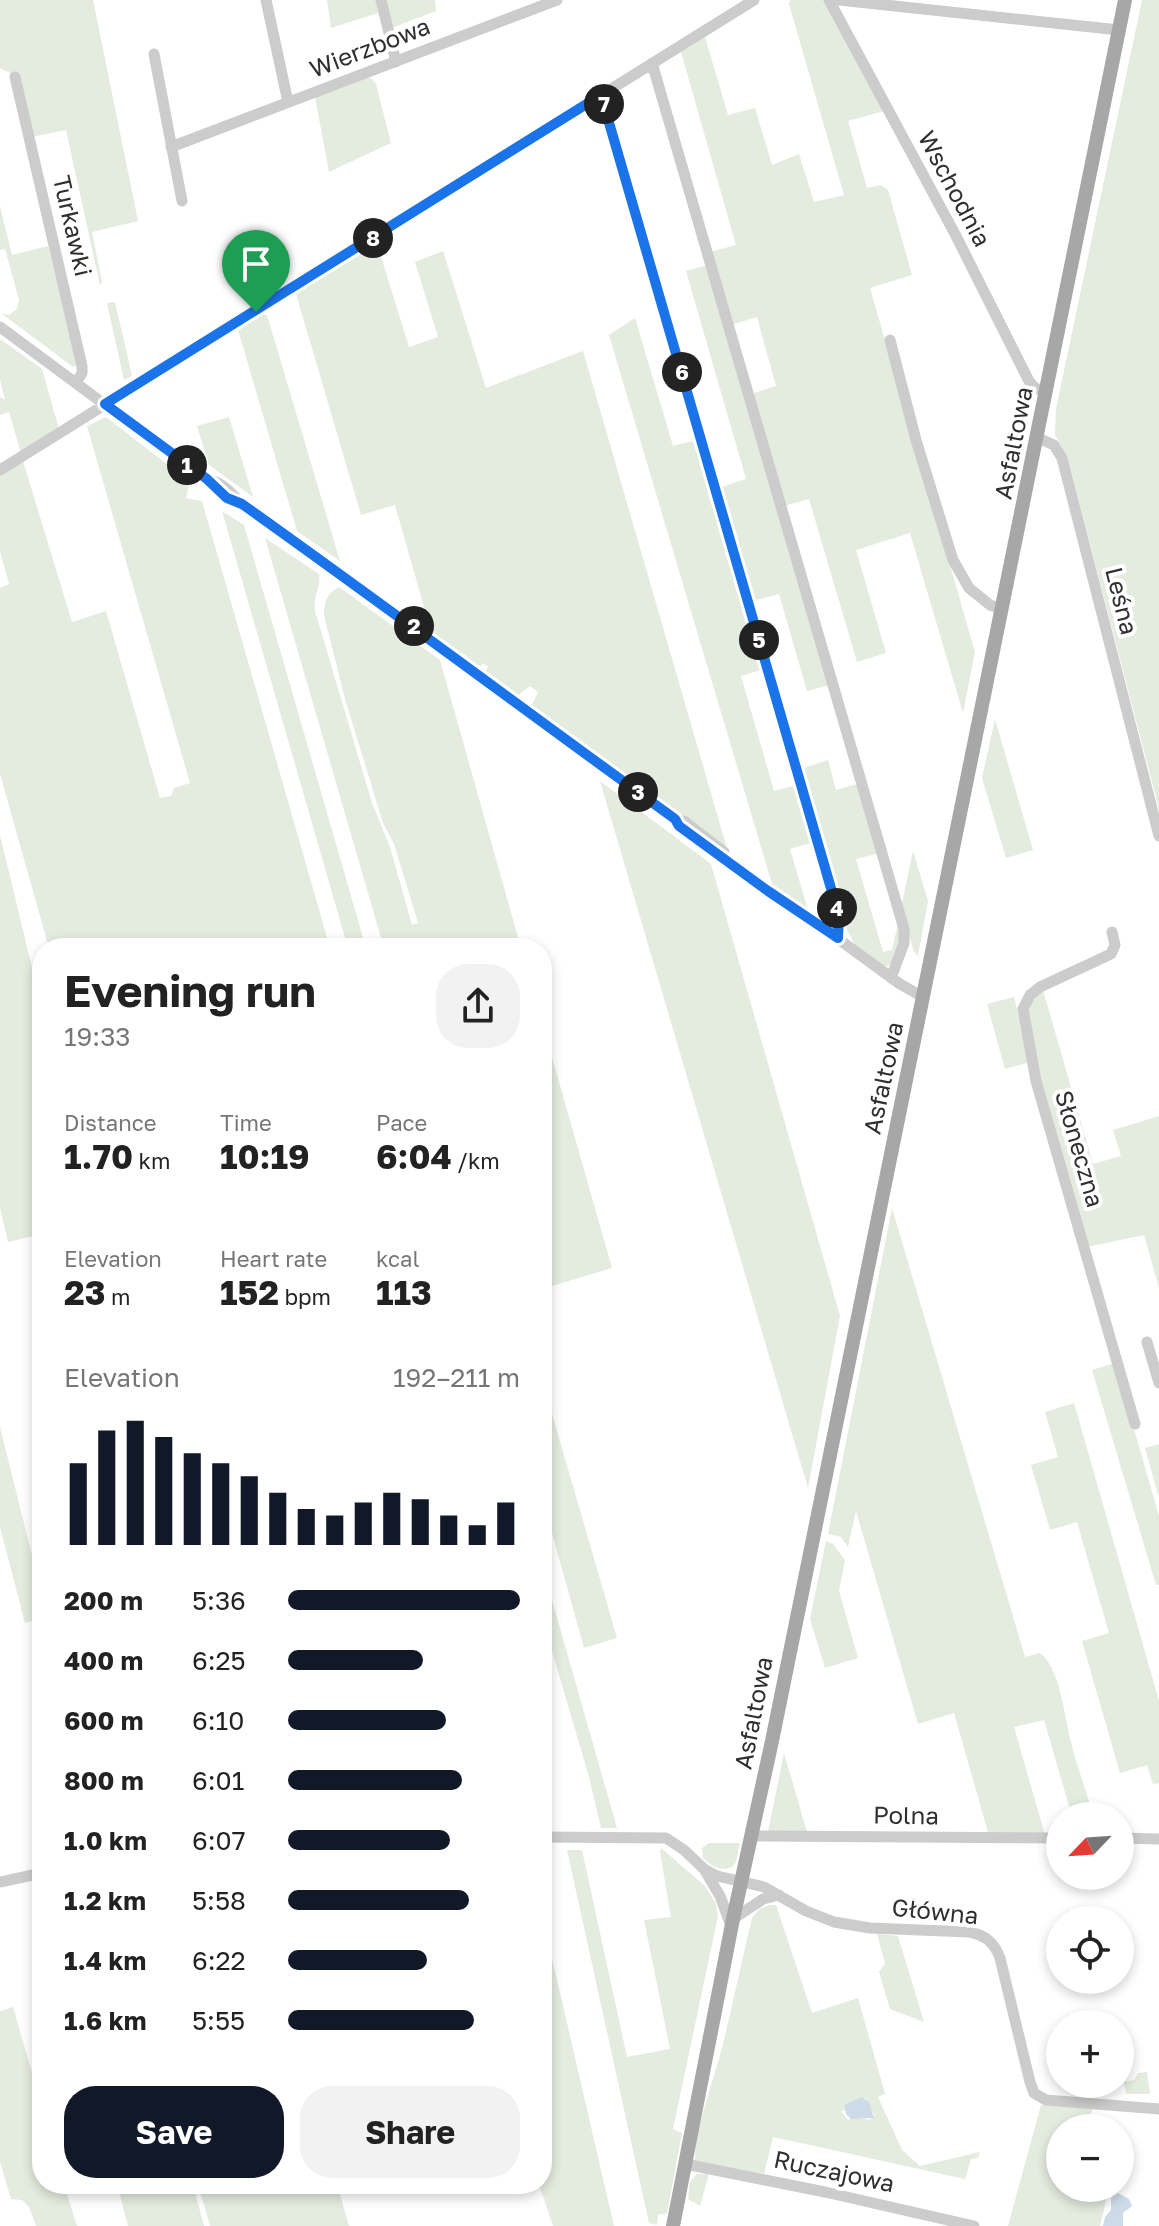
<!DOCTYPE html>
<meta charset="utf-8">
<style>
:root{--surface:#fff;--page:#f2f2f2;--text:#222;--muted:#767676;--accent:#111827}
body{margin:0;font-family:"Golos Text",sans-serif;background:var(--page);color:var(--text);height:100vh;display:flex;flex-direction:column;font-size:30px;white-space:nowrap}
*{box-sizing:border-box;margin:0}
p{font-size:26px;color:var(--muted)}
.icon{flex:none;width:44px;height:44px;fill:none;stroke:currentColor;stroke-width:2;stroke-linecap:round;stroke-linejoin:round}
.map{position:relative;flex:1;overflow:hidden}
.side{position:absolute;left:32px;top:938px;width:520px;height:1256px;display:flex;flex-direction:column;background:var(--surface);border-radius:32px;box-shadow:0 4px 12px #0003}
.side>*{flex:none}
.needle{width:52px;rotate:245deg}
.buttons{position:absolute;left:1046px;top:1802px;display:grid;gap:16px}
.buttons a{display:grid;place-items:center;width:88px;height:88px;border-radius:50%;background:var(--surface);box-shadow:0 4px 12px #0003;font-size:40px}
.pin{position:absolute;display:grid;place-items:center;width:68px;height:68px;color:#fff;margin:-82px -34px;border-radius:50% 50% 50% 0;rotate:-45deg;box-shadow:0 0 8px #0007}
.pin .icon{rotate:45deg}
.km{position:absolute;width:40px;height:40px;margin:-20px;border-radius:50%;background:#222;color:#fff;font-size:22px;line-height:40px;text-align:center}
.round{display:grid;place-items:center;flex:none;width:84px;height:84px;border-radius:32px;background:var(--page)}
.head{display:flex;align-items:center;justify-content:space-between;height:136px;padding:0 32px}
h1{font-size:44px;font-weight:700;line-height:60px}
.figures{display:grid;grid-template-columns:repeat(3,1fr);gap:12px;height:136px;padding:8px 32px}
.figures div{display:grid;align-content:center}
.figures b{font-size:34px;font-weight:700}
.figures small{font-size:22px;font-weight:400}
.figures p{font-size:22px}
.chart{height:224px;padding:16px 32px}
.chart p{display:flex;justify-content:space-between}
.chart svg{width:100%;height:144px;margin-top:8px;stroke:var(--accent);stroke-width:6}
.button{display:flex;gap:16px;margin-top:auto;padding:16px 32px}
.button a{flex:1;height:92px;border-radius:32px;background:var(--accent);color:#fff;font-size:32px;font-weight:700;line-height:92px;text-align:center}
.button a+a{background:var(--page);color:var(--text)}
ul{padding:0 32px;list-style:none;font-size:26px}
li{display:grid;grid-template-columns:128px 96px 1fr;align-items:center;height:60px}
li i{height:20px;border-radius:10px;background:var(--accent)}
.map>svg:first-child{display:block}
.green{fill:#e4ebdf;fill-rule:evenodd}
.water{fill:#cddbe8}
.lines{fill:none;stroke-linecap:round;stroke-linejoin:round}
.minor{stroke:#ccc;stroke-width:11}
.major{stroke:#a7a7a7;stroke-width:14}
.route-casing{stroke:#fff;stroke-width:16}
.route{stroke:#1a73e8;stroke-width:10}
.labels{text-anchor:middle;stroke-width:8;stroke-linejoin:round;paint-order:stroke}
.street-label{font-size:24px;fill:#2f2f2f;stroke:#fff}
</style>
<div class="map">
<svg width="1159" height="2226" viewBox="0 0 1159 2226">
<rect width="100%" height="100%" fill="#fff"/>
<path class="green" d="M0 0H93L138 221 92 232 102 282 100 285 66 130 31 137 12 74 0 68Z
M327 0H376L378 13 331 28Z
M385 0H435L436 11 389 29Z
M790 0H824L884 111 848 121 867 188 881 185 888 190 912 275 870 288 975 652 963 713 910 533 856 550 886 653 857 662 809 499 784 506 751 394 776 386 757 317 731 325 710 252 736 245 681 52 705 37 728 115 755 108 772 165 799 154 814 202 844 195 789 4Z
M1142 0H1159V809L1067 455 1055 435 1056 409Z
M365 77 371 78 376 84 391 143 329 172 315 97Z
M0 206 12 255 48 246 78 365 73 367 1 313 9 315 17 309 19 300 5 249 0 250Z
M377 244 409 347 438 337 415 262 443 251 486 388 583 351 728 852 714 839 539 714 532 705 538 692 530 686 517 696 484 672 488 667 483 663 479 668 464 654 461 656 432 635 395 505 361 515 296 294Z
M708 265 830 685 807 691 779 594 756 600 751 586 722 487 746 479 686 271Z
M115 302 132 376 124 380 107 303Z
M262 315H267L340 561 297 531 238 330Z
M635 318 673 446 697 440 764 669 741 676 774 791 797 785 814 842 790 849 808 910 772 884 609 335Z
M0 339 42 369 59 429 21 453 9 412 0 415V397L5 400 0 380Z
M106 417 190 482 186 498 202 501 330 948H49L0 774V588L9 584 0 551V475L23 461 72 622 106 611 160 798 171 796 174 788 190 783 87 426Z
M229 417 253 497 209 465 197 426Z
M222 511 244 525 366 948H348Z
M265 538 319 574C321 588 313 594 315 611L372 803 390 847 412 925 418 923 394 844 383 823 345 699 324 615C324 602 327 593 339 587L440 660 521 948H384Z
M995 719 1033 850 1006 858 982 778Z
M828 760 836 790 860 783 880 853 856 859 883 952 892 950 899 919C903 932 899 956 888 966H883L855 945 847 930 801 769Z
M600 781 711 864 840 1316 808 1488Z
M0 835 42 1009V1234L8 1242 0 1208Z
M913 851 928 901 918 956 914 952 901 908Z
M1043 990 1093 1164 1121 1156 1113 1130 1159 1116V1288L1144 1235 1087 1247 1036 1071 1026 1014 1029 1004Z
M1014 997 1030 1062 1005 1069 987 1004Z
M542 1022 612 1268 542 1289Z
M892 1208 1025 1657 1040 1653C1061 1669 1064 1717 1071 1742 1076 1764 1085 1786 1091 1809V1816H1072L1044 1720 1014 1727 1045 1835 988 1832 954 1713 918 1724 856 1511 848 1547 841 1537 828 1534Z
M1115 1363 1159 1516V1585H1156L1092 1370Z
M542 1379 617 1638 584 1648 542 1497Z
M1074 1403 1159 1701V1783L1153 1784 1147 1765 1120 1773 1082 1641 1109 1633 1077 1522 1050 1530 1031 1465 1058 1457 1045 1412Z
M0 1427 42 1595V1618L25 1623 0 1527Z
M1159 1444V1498L1145 1448Z
M826 1541 833 1544 845 1560 839 1591 858 1658 825 1668 810 1619Z
M542 1565 617 1828H601L589 1777 542 1617Z
M784 1753 807 1832H768Z
M709 1843H740L736 1862 732 1867C720 1872 711 1866 703 1858L702 1848Z
M661 1848 705 1886 716 1904 718 1916 673 2129 682 2133 667 2213 658 2215 657 2225 649 2223 567 1850H582L627 2057 670 2049 644 1920 671 1917 660 1852Z
M770 1905H776L812 2013 858 1998 885 2094 878 2097 902 2150 920 2166 980 2152 978 2158 971 2159 965 2179 773 2137 764 2174 696 2164C690 2143 717 2070 723 2044 733 2003 742 1960 752 1918L759 1909ZM866 2098 874 2115 870 2120 854 2117 848 2120 841 2111 845 2110 844 2105Z
M542 1915 614 2226H553L539 2184H542Z
M877 1934 898 1936 924 2022 890 2009 879 1972 885 1963Z
M13 2007 42 2107V2184H64L77 2226H36L29 2207 22 2200 11 2199 0 2162V2011Z
M1147 2072 1150 2094H1126L1124 2082 1134 2080 1138 2073Z
M1041 2105 1092 2107 1090 2128H1060V2188H1109L1100 2226H1008Z
M697 2174H709L700 2206 688 2199 690 2182Z
M117 2184H193L204 2226H128Z
M198 2184H337L349 2226H210Z"/>
<path class="water" d="M862 2097 869 2102 874 2118 851 2119 846 2114 844 2105Z
M1118 2193 1129 2199 1132 2206 1123 2213V2226H1103L1105 2217 1111 2210V2198Z"/>
<g class="lines">
<path class="minor" d="M266 0 288 102
M381 0 396 62
M829 0 955 234 1029 381 1035 388 1046 392
M839 0 1119 30
M154 54 182 201
M652 63 904 929V943L891 978
M15 77 82 366V373L76 383
M601 95 839 916 838 938
M171 147 557 0
M0 327 212 484
M890 340 916 440 953 560 969 588 990 605 1002 609
M1036 437 1054 445 1062 458 1159 836
M0 470 754 0
M207 479C222 482 231 493 241 503 257 518 278 530 296 542 423 634 548 727 675 819L679 826 768 891 804 914 900 984 923 997
M684 821 724 852
M1112 932 1115 945 1111 954 1040 987 1030 995 1023 1009 1036 1081 1135 1424
M1147 1342 1159 1383
M751 1836 1060 1838
M542 1837 666 1838 684 1850 704 1869 717 1876 764 1887 806 1911 834 1922 870 1928 969 1932C985 1935 994 1942 1000 1958L1030 2082 1034 2093 1046 2100 1159 2109
M1120 1838 1159 1839
M704 1869 720 1896 731 1926
M0 1882 42 1873
M733 1919 763 1899 779 1895
M685 2164 825 2192 974 2226"/>
<path class="major" d="M673 2226 733 1919 772 1741 1125 0"/>
</g>
<g class="lines">
<g class="route-casing">
<path id="route" d="M601 95 839 916 838 938 768 891 679 826 675 819C530 714 387 607 242 504L227 498 207 479 105 404Z"/>
</g>
<use href="#route" class="route"/>
</g>
<g class="labels">
<g class="street-label">
<text transform="translate(370 48) rotate(-21)" y="8">Wierzbowa</text>
<text transform="translate(954 189) rotate(62)" y="8">Wschodnia</text>
<text transform="translate(72 226) rotate(77)" y="8">Turkawki</text>
<text transform="translate(1014 443) rotate(-79)" y="8">Asfaltowa</text>
<text transform="translate(1121 601) rotate(76)" y="8">Leśna</text>
<text transform="translate(884 1078) rotate(-78)" y="8">Asfaltowa</text>
<text transform="translate(1079 1149) rotate(74)" y="8">Słoneczna</text>
<text transform="translate(754 1713) rotate(-79)" y="8">Asfaltowa</text>
<text transform="translate(906 1816) rotate(1)" y="8">Polna</text>
<text transform="translate(935 1912) rotate(6)" y="8">Główna</text>
<text transform="translate(834 2172) rotate(12)" y="8">Ruczajowa</text>
</g>
</g>
</svg>
<div class="buttons">
<a><svg class="needle" viewBox="-14 -14 28 28"><path d="M0-13l5 13h-10z" fill="#e53935"/><path d="M0 13l5-13h-10z" fill="#767676"/></svg></a>
<a><svg class="icon" aria-label="locate" viewBox="0 0 24 24"><circle cx="12" cy="12" r="6"/><path d="M12 2v4M12 18v4M2 12h4M18 12h4"/></svg></a>
<a>+</a>
<a>−</a>
</div>
<div class="pin" style="left:256px;top:312px;background:#1e9e55"><svg class="icon" aria-label="arrive" viewBox="0 0 24 24"><path d="M6 21V4h12l-3 4 3 4H6"/></svg></div>
<b class="km" style="left:187px;top:465px">1</b>
<b class="km" style="left:414px;top:626px">2</b>
<b class="km" style="left:638px;top:792px">3</b>
<b class="km" style="left:837px;top:908px">4</b>
<b class="km" style="left:759px;top:640px">5</b>
<b class="km" style="left:682px;top:372px">6</b>
<b class="km" style="left:604px;top:104px">7</b>
<b class="km" style="left:373px;top:238px">8</b>
<section class="side">
<div class="head"><div><h1>Evening run</h1><p>19:33</p></div><a class="round"><svg class="icon" aria-label="share" viewBox="0 0 24 24"><path d="M12 15V3M7 8l5-5 5 5M5 13v7h14v-7"/></svg></a></div>
<div class="figures">
<div><p>Distance</p><b>1.70<small> km</small></b></div>
<div><p>Time</p><b>10:19</b></div>
<div><p>Pace</p><b>6:04<small> /km</small></b></div>
</div>
<div class="figures">
<div><p>Elevation</p><b>23<small> m</small></b></div>
<div><p>Heart rate</p><b>152<small> bpm</small></b></div>
<div><p>kcal</p><b>113</b></div>
</div>
<div class="chart"><p><span>Elevation</span>192–211 m</p>
<svg viewBox="0 0 160 44" preserveAspectRatio="none"><path d="M5 44V19M15 44V9M25 44V6M35 44V11M45 44V16M55 44V19M65 44V23M75 44V28M85 44V33M95 44V35M105 44V31M115 44V28M125 44V30M135 44V35M145 44V38M155 44V31"/></svg>
</div>
<ul>
<li><b>200 m</b>5:36<i style="width:100%"></i></li>
<li><b>400 m</b>6:25<i style="width:58%"></i></li>
<li><b>600 m</b>6:10<i style="width:68%"></i></li>
<li><b>800 m</b>6:01<i style="width:75%"></i></li>
<li><b>1.0 km</b>6:07<i style="width:70%"></i></li>
<li><b>1.2 km</b>5:58<i style="width:78%"></i></li>
<li><b>1.4 km</b>6:22<i style="width:60%"></i></li>
<li><b>1.6 km</b>5:55<i style="width:80%"></i></li>
</ul>
<div class="button"><a>Save</a><a>Share</a></div>
</section>
</div>
